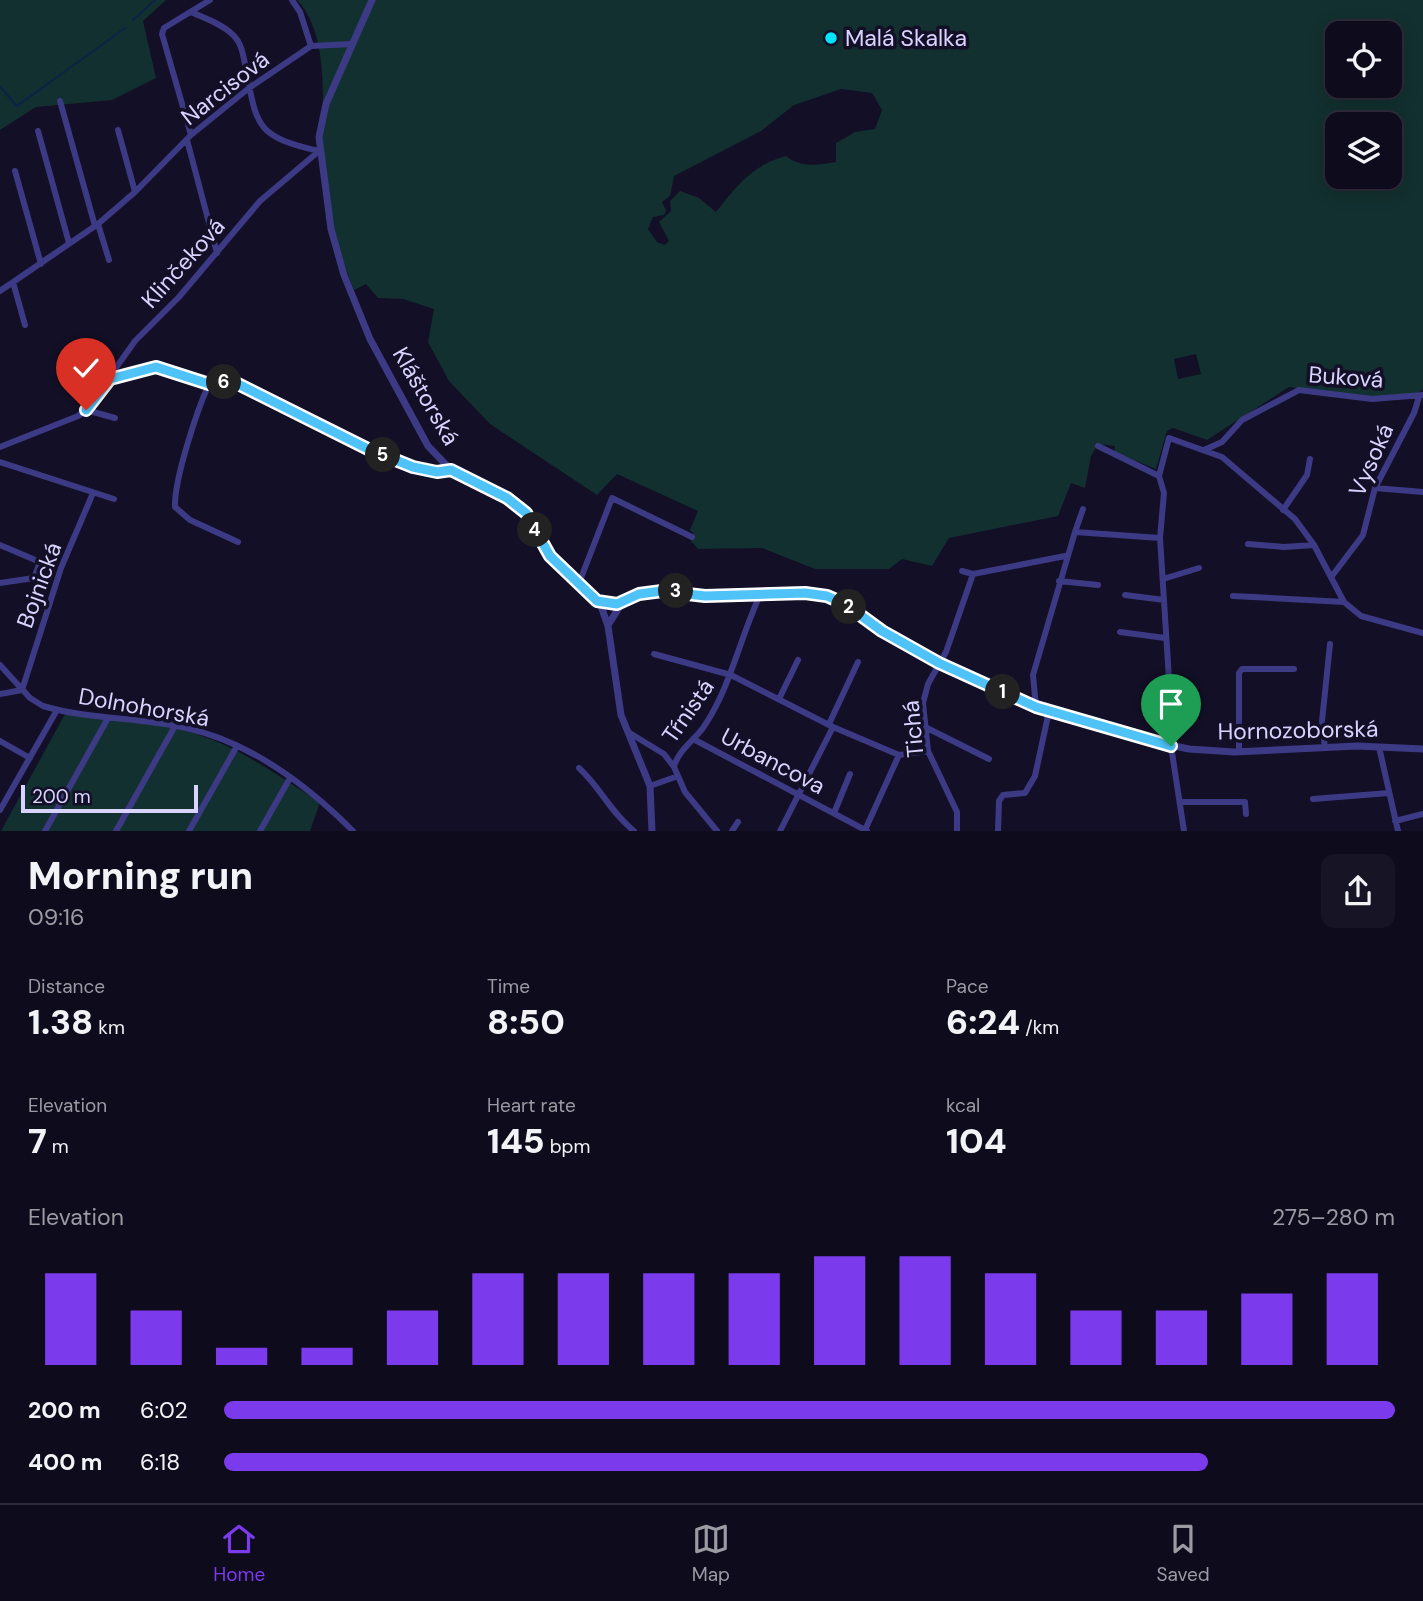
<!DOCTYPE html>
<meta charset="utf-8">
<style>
:root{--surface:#0e0b1c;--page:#171425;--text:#f1f3f6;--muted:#9b9ba3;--line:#2e2b3b;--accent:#7c3aed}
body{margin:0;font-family:"DM Sans",sans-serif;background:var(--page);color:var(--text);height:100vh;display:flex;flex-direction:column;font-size:26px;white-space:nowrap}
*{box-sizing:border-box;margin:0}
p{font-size:23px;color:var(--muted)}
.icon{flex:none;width:38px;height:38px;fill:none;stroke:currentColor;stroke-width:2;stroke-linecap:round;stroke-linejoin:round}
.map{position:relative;height:831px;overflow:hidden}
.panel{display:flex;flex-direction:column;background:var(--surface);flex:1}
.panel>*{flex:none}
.controls{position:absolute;left:1325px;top:21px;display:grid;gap:14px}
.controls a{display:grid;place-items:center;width:77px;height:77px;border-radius:14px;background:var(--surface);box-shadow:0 4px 18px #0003,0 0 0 2px var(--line);font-size:35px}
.scale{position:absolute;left:21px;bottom:18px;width:177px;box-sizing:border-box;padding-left:7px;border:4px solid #d9d4ff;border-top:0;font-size:19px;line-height:24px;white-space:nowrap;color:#d9d4ff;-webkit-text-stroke:5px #130f26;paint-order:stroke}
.pin{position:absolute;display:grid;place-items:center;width:60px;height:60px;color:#fff;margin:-72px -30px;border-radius:50% 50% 50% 0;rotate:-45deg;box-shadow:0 0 7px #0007}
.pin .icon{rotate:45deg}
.km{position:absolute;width:35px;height:35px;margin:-18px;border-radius:50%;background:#222;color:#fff;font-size:19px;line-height:35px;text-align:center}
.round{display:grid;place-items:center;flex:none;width:74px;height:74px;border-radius:14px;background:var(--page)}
.summary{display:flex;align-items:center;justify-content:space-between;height:119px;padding:0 28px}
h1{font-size:38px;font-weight:800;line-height:52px}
.metrics{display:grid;grid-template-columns:repeat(3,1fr);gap:10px;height:119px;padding:7px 28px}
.metrics div{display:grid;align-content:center}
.metrics b{font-size:35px;font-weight:800}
.metrics small{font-size:19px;font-weight:400}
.metrics p{font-size:19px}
.chart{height:196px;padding:14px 28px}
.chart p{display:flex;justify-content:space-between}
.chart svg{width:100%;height:126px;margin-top:7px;stroke:var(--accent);stroke-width:6}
ul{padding:0 28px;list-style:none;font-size:23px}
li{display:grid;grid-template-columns:112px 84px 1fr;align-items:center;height:52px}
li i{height:18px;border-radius:9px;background:var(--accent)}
.tab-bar{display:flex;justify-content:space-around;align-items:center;height:98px;border-top:2px solid var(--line);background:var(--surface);font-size:19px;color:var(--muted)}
.tab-bar a{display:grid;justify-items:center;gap:4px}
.tab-bar .current{color:var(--accent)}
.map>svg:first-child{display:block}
.green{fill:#12302f;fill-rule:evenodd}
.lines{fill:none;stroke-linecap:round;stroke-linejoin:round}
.stream{stroke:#0c2248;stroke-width:2}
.minor{stroke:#3d3a85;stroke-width:6}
.tertiary{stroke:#3d3a85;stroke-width:7}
.route-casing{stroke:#fff;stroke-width:14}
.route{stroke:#4fc3f7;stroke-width:9}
.poi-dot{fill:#00e5ff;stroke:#130f26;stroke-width:2.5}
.labels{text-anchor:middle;stroke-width:7;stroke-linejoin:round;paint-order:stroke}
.poi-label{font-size:23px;fill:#d9d4ff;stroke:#130f26;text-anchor:start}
.street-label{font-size:23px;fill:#d9d4ff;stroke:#130f26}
</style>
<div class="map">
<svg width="1423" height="831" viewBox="0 0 1423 831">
<rect width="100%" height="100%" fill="#130f26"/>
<path class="green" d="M0 0H166L143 21 156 78 112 100 36 107 0 130Z
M297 0H1423V389L1419 393 1370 397 1289 387 1207 440 1173 428 1167 431 1156 469 1114 452 1115 446 1098 444 1091 456 1085 488 1071 483 1058 516 949 538 932 566 902 559 889 569H815L762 548 698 549 691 541 694 534 690 530 698 511 617 474 597 495 490 424 449 381 428 342 434 309 403 299 378 298 366 284 354 290C340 254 327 215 323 177 319 126 335 40 297 0ZM1337 33H1390V86H1337ZM841 89 872 93 882 110 875 129 855 132 836 143V162C817 165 801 168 786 156 754 164 736 186 716 212L699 198 680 191 670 201 671 211 659 222 669 241 665 245 657 242 648 229 653 217 664 215 666 211 662 202 670 196 674 176 761 131 794 105ZM1337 124H1390V177H1337ZM1196 354 1201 374 1178 379 1174 359Z
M65 714C111 720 164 722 208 738 248 753 284 780 320 802L310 831H1Z"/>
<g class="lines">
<path class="stream" d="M133 20 155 0
M0 87 17 106 125 28"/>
<path class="minor" d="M292 0 300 12 311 46
M191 12C204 18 222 24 233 35 241 42 243 54 245 64 257 126 254 136 319 151
M60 101 95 226
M118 130 135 192
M38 131 69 243
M191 135 162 34 164 28 210 0
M187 140 217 253
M15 171 41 264
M98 224 109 260
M13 282 25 325
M0 291 98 224 135 192 191 135 249 88 311 46 352 44
M110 379 160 367 209 384 232 381C291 405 389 477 451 470
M209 384C197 410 174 480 175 507L190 520 238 542
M86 410 115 418
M1098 446 1159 476
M0 447 78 416 86 410 135 341 179 297 260 201 319 151
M1204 450 1222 442 1242 420 1299 390 1372 399 1423 395
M0 462 114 499
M1375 488 1423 492
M1283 510 1307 475 1310 459
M1075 532 1083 509
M1248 544 1284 547 1314 545
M0 545 40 562 34 578 0 583
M962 571 973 574
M1332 576 1363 535 1375 488 1414 413 1419 397
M1163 579 1199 568
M1059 581 1098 585
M579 583 612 498 692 537
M1125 595 1164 600
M1233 596 1344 602
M1120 632 1165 638
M654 654 731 675 833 727 899 755 928 751
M0 665 30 698 43 706C90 720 139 717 186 728 250 742 308 786 353 831
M0 694 22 690 61 568 93 493
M779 699 798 660
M1036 707 1033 675 1075 532 1160 538
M829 724 858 662
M927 728 989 759
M628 732 664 754 674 767 685 792 717 831
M695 740 867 831
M0 741 30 758
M1166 744 1170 695 1160 538 1164 493 1159 476 1169 438 1222 457 1295 519 1314 545 1344 602 1361 616 1423 633
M1171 746 1184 831
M1379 747 1398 831
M1325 748 1322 721 1330 644
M1239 752V673L1242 669H1294
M674 767C677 752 694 740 703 728 731 687 739 640 760 595
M579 768C600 787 611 813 634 831
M650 786 678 776
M1313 799 1389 793
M1180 802H1245L1246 814
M0 810 57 710
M834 813 850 774
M1395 821 1423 814
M865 830 899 755
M45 831 108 718
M116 831 175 726
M189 831 237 746
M260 831 290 778
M732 831 738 822
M780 831 833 727
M957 831V812L928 751 923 703 928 684 946 652 973 574 1065 556
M998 831 999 801 1003 795 1025 793 1035 776 1049 711"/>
<path class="tertiary" d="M372 0 326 104 319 137 331 229 344 275 370 339 428 446 451 470 520 506 549 556 601 606 608 626 621 715 650 786 652 831
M598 602 617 604 639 594 662 591 705 596 805 593 827 596 846 604 882 631 939 663 1036 707 1155 742 1189 749 1234 752 1357 746 1423 749
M608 625 622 603"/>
</g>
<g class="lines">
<g class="route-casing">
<path id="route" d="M86 410 110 379 156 367 209 384 232 381 368 449 413 467 437 472 451 470 507 498 526 513 550 556 597 601 617 604 639 594 662 591 705 596 805 593 827 596 845 604 882 631 939 663 1036 707 1171 746"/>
</g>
<use href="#route" class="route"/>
</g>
<circle class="poi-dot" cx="831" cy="38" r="7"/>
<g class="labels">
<g class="poi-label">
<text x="845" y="46">Malá Skalka</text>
</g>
<g class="street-label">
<text transform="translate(225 88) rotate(-38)" y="8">Narcisová</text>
<text transform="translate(183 263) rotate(-48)" y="8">Klinčeková</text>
<text transform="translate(1346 377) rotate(4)" y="8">Buková</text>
<text transform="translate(426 396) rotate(60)" y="8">Kláštorská</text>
<text transform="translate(1371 460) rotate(-66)" y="8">Vysoká</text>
<text transform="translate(39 585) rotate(-70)" y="8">Bojnická</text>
<text transform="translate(144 707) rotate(10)" y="8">Dolnohorská</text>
<text transform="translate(688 711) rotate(-55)" y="8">Tŕnistá</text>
<text transform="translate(913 729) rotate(-95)" y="8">Tichá</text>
<text transform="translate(1298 730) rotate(-1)" y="8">Hornozoborská</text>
<text transform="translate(773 761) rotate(28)" y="8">Urbancova</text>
</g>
</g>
</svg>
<div class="controls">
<a><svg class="icon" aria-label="locate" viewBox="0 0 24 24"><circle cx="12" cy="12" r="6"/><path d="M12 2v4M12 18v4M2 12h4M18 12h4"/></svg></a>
<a><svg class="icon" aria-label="layers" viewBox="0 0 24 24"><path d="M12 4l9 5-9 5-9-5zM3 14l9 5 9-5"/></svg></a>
</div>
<div class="scale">200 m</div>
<div class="pin" style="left:1171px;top:746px;background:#1e9e55"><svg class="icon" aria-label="arrive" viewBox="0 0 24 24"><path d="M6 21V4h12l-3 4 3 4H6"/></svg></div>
<div class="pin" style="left:86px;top:410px;background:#d93025"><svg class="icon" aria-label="check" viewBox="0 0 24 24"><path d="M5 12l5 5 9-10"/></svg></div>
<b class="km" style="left:1003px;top:692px">1</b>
<b class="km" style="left:849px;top:607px">2</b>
<b class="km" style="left:676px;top:591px">3</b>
<b class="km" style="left:535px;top:530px">4</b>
<b class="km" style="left:383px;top:455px">5</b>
<b class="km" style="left:224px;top:382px">6</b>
</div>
<section class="panel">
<div class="summary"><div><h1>Morning run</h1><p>09:16</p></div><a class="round"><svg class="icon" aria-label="share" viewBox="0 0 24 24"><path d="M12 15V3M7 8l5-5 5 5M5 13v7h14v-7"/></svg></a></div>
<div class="metrics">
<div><p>Distance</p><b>1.38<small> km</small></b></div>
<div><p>Time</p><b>8:50</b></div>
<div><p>Pace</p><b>6:24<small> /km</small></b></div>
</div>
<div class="metrics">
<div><p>Elevation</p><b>7<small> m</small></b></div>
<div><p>Heart rate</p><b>145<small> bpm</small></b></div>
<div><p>kcal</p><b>104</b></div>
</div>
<div class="chart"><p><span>Elevation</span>275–280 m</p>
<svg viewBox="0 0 160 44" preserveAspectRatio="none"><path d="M5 44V12M15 44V25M25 44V38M35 44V38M45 44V25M55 44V12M65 44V12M75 44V12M85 44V12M95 44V6M105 44V6M115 44V12M125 44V25M135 44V25M145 44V19M155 44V12"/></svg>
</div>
<ul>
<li><b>200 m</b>6:02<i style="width:100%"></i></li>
<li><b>400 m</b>6:18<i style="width:84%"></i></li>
</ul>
</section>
<nav class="tab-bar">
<a class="current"><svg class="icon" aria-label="home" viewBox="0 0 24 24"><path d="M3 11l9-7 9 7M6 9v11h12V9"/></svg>Home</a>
<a><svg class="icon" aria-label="map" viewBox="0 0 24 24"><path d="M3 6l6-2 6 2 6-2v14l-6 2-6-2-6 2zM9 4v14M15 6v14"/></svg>Map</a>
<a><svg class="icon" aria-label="saved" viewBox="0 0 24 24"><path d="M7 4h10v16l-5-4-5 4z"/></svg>Saved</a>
</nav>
